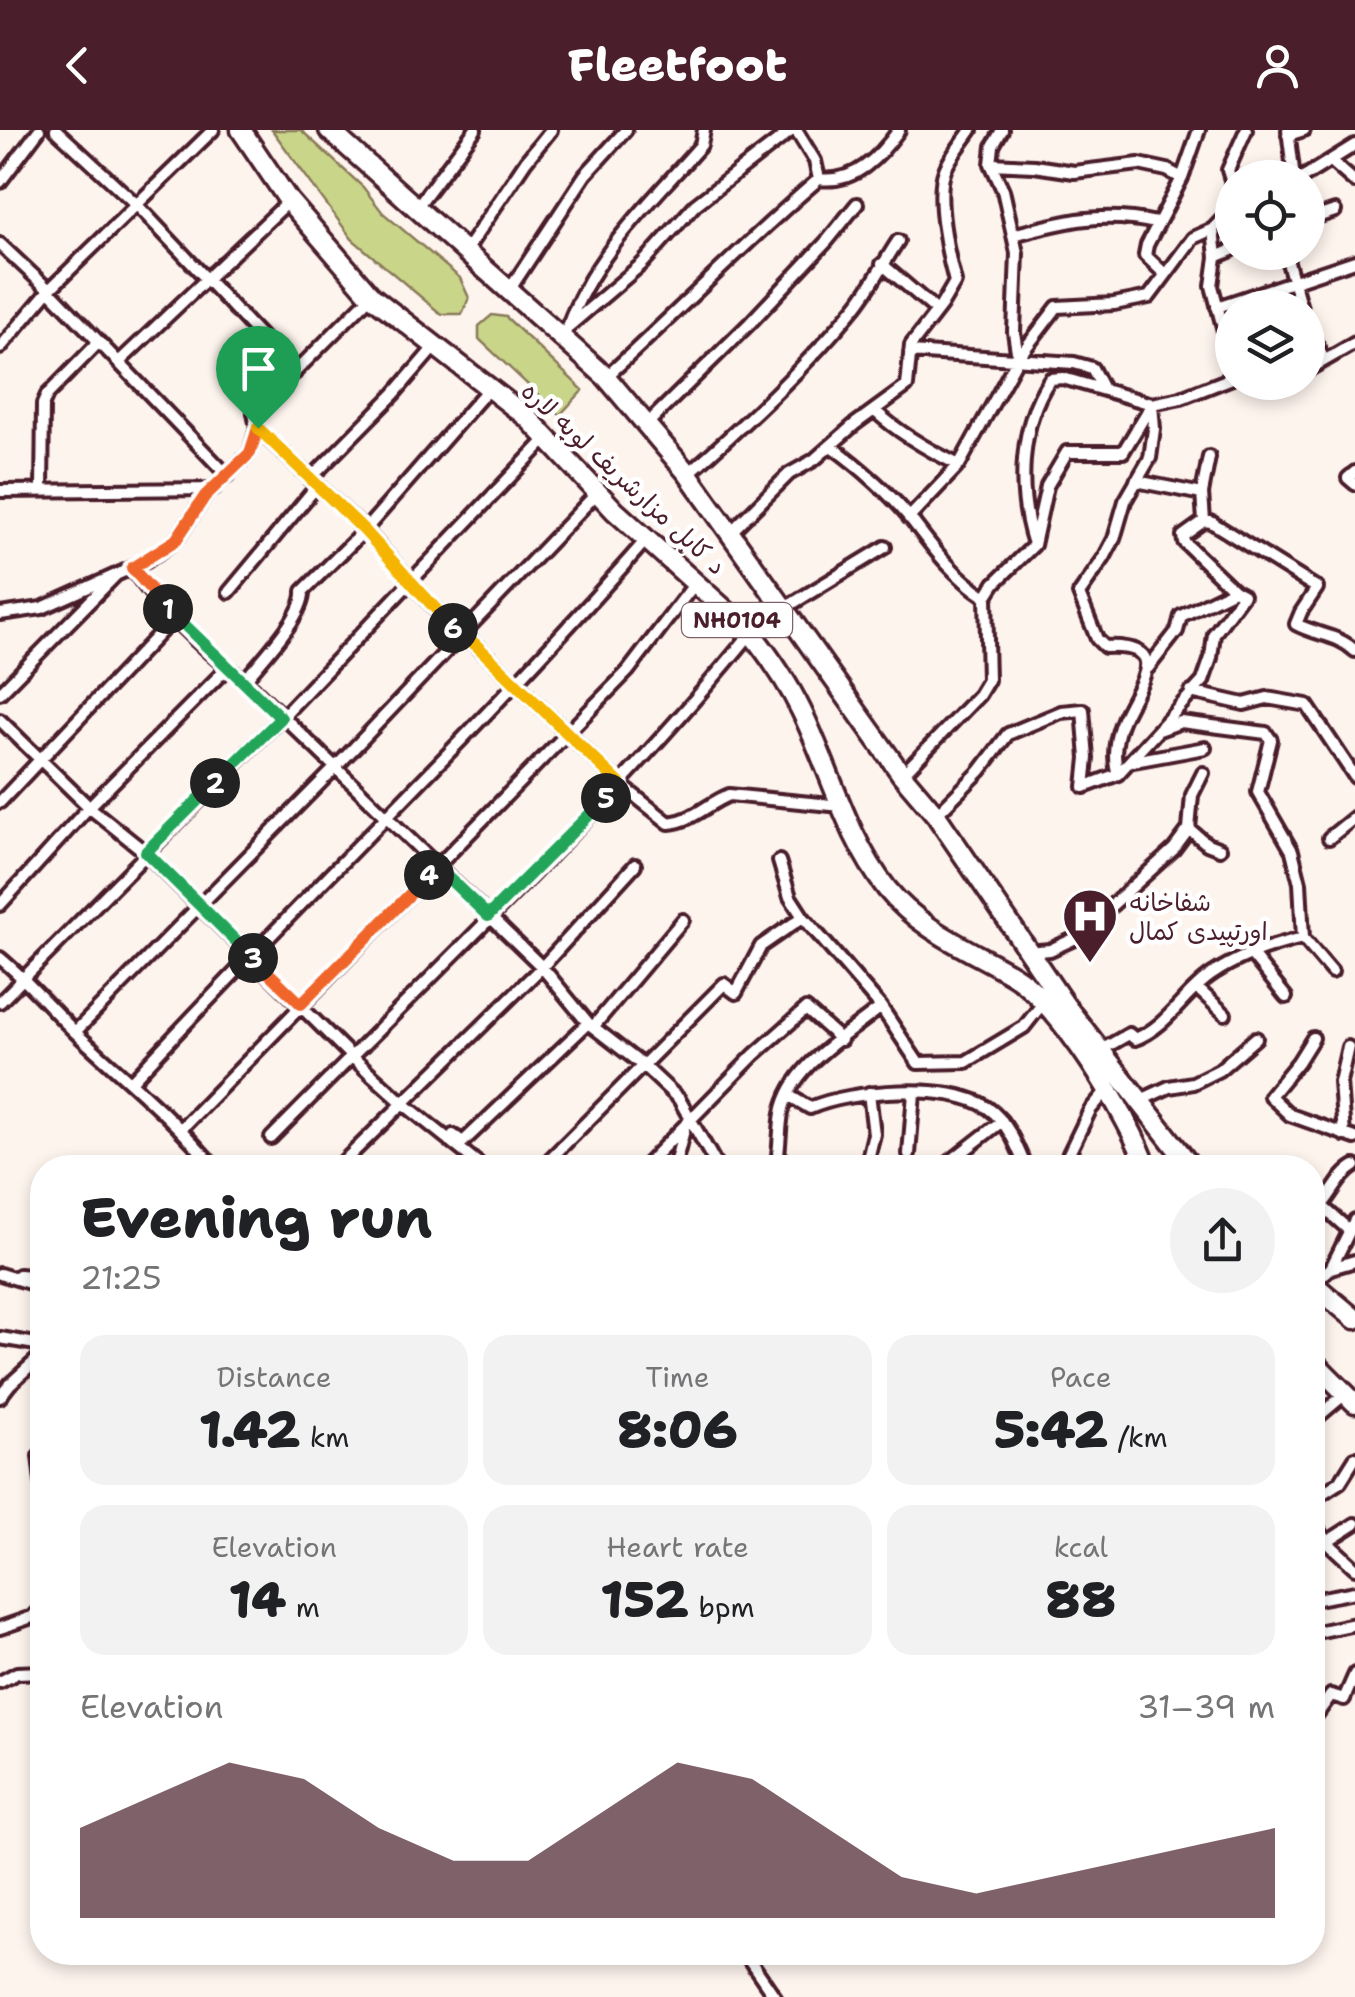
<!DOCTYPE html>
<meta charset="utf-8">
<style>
:root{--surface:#fff;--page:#f2f2f2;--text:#202124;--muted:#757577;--accent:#4a1f2b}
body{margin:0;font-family:"Shantell Sans","Playpen Sans Arabic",sans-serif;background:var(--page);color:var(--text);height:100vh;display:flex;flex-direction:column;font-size:38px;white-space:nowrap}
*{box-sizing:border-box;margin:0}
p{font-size:32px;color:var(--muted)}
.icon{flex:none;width:55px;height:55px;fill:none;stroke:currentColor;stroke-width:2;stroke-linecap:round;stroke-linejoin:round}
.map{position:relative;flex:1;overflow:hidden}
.panel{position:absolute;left:30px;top:1025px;width:1295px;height:810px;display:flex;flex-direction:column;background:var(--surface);border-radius:40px;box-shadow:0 5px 15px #0003}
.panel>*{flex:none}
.tools{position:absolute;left:1215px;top:30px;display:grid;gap:20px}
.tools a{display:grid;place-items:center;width:110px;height:110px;border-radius:50%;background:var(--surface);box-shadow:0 5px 15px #0003;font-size:50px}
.pin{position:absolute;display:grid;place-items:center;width:85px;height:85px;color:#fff;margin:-102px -42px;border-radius:50% 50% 50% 0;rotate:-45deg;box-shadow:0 0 10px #0007}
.pin .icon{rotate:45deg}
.km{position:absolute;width:50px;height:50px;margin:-25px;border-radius:50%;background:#222;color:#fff;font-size:28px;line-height:50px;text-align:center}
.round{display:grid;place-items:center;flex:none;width:105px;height:105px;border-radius:52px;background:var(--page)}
.summary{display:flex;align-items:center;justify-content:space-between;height:170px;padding:0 50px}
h1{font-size:55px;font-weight:800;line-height:75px}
.metrics{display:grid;grid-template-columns:repeat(3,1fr);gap:15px;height:170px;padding:10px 50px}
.metrics div{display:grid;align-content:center;border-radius:25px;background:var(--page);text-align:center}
.metrics b{font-size:50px;font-weight:800}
.metrics small{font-size:28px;font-weight:400}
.metrics p{font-size:28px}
.chart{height:280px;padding:20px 50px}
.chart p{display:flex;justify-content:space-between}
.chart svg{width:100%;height:180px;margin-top:10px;fill:var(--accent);opacity:.7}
header{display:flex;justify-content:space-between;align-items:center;height:130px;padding:0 50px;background:var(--accent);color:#fff;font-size:45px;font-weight:800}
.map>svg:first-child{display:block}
.green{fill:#c9d588;stroke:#8a7a5a;stroke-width:2.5}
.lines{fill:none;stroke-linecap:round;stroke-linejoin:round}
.street-casing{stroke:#4a1f2b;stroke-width:18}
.highway-casing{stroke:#4a1f2b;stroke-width:25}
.street{stroke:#fff;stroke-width:10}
.highway{stroke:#fff;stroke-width:18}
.split-1-casing{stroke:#fff;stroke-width:20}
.split-2-casing{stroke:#fff;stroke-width:20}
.split-3-casing{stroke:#fff;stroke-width:20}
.split-4-casing{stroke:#fff;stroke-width:20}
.split-5-casing{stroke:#fff;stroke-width:20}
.split-6-casing{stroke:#fff;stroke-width:20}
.split-7-casing{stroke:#fff;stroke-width:20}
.split-1{stroke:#f0652b;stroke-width:12}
.split-2{stroke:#22a559;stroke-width:12}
.split-3{stroke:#22a559;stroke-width:12}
.split-4{stroke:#f0652b;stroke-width:12}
.split-5{stroke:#22a559;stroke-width:12}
.split-6{stroke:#f5b400;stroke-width:12}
.split-7{stroke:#f5b400;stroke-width:12}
.labels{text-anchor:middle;stroke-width:9;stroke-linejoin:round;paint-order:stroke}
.shield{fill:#fff;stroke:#80626b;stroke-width:2.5}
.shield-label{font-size:22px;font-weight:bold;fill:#4a1f2b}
.street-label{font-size:25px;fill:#4a1f2b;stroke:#fff}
.poi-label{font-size:25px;fill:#4a1f2b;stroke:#fff;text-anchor:start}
</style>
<header><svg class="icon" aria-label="back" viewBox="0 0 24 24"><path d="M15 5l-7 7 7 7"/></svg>Fleetfoot<svg class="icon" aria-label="person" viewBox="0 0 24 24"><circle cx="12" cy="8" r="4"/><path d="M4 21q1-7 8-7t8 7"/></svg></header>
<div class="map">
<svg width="1355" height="1867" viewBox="0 0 1355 1867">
<rect width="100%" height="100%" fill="#fef4ee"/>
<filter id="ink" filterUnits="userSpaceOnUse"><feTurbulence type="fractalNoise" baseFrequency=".01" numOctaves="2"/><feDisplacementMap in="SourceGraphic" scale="20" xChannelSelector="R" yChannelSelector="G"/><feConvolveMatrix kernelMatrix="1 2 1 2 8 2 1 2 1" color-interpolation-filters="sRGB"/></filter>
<g filter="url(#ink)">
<path class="green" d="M272 0H301L363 57 383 83 460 148 469 168 462 184H441L352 109Z
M492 185 506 187 583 260 560 285 479 209V196Z"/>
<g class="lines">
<g class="street-casing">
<path id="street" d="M56 0 137 75 295 243
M796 0 815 31 819 49
M1002 0 993 16 991 34 1003 60 1017 123 1014 202 1018 228
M1288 0 1294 48
M1288 5 1304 0
M1331 31 1355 52
M991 34 1034 36 1074 42 1139 34 1167 40 1182 48
M1302 48 1355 15
M0 52 39 0
M1232 53 1228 40 1246 0
M416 78 475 0
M1308 90 1335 81
M1213 99 1216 127 1212 156 1232 231
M1013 105C1065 91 1102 81 1156 93
M0 114 49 160 228 346
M465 122 526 31 551 0
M1285 122 1301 178
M1216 127 1232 120
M882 134 937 181
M1165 144 1145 125 1147 115 1182 48 1199 0
M510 159 585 45 626 0
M1217 177 1355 131
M568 196C593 125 652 71 701 15L704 0
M1308 197 1324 230
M563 206 568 197 642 134 695 75 792 0
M0 218 49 160 213 0
M910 222 1074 233 1092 238 1103 259
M119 232 289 71
M1308 240 1355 213
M606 247C678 182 745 112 819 49 855 54 880 26 899 0
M1258 252H1283
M875 281C900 304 928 320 959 335
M646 295 750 193 827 111 857 74
M257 298 365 400 460 507 475 514 620 654 669 693C693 691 707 674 729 665L841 676
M831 316C859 336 893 366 914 393 935 421 955 447 986 467
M1355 342 1348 348 1355 354
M688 344C747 292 806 237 856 176 872 156 884 132 898 111
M310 349 394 264 436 215
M1136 351 1202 364
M42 359 43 274 47 265 99 212
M0 361 214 359
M909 388 959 335 1018 228 1057 177 1114 174 1149 167 1193 108 1213 99 1232 79
M1204 391 1202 363 1209 327
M730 403 789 344 814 330 855 294 907 256 911 215 941 176 955 152C948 126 935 65 945 40 950 27 963 12 971 0
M1034 414C1017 362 1019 295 1050 249L1063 248 1152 274 1181 268 1232 248
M132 438C153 472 211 528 245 550L542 837 588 893 645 937 679 969 718 1038
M229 462 317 356
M785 478 885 417
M0 484 42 478 147 431 177 409 205 366 250 323 257 298 254 283 371 166
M1148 538 1177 501 1181 486 1234 460
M245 550C260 531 305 485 303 461L365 400 490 257
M1191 562 1244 574 1267 568 1307 575 1355 647
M0 563 115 446
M0 590 89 677 145 722 351 926 404 974 484 1038
M1159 600 1181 592 1266 603 1271 610 1258 662 1292 721 1300 753 1303 808 1332 842
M1134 631 1205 618
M1118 644C1112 627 1116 605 1123 589 1139 553 1174 514 1105 517L1097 509 1079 464 1104 428 1114 409 1125 371 1150 328 1154 299 1152 274
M902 645 979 565 988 550 986 467 995 453 1034 415 1047 356 1067 322H1123L1152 274
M0 672 175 487
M936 685 980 641 1008 604 1061 582 1083 580 1087 628 1084 657 1118 644 1128 633 1203 551 1211 528 1214 504 1243 465 1234 460 1184 412 1183 406 1204 391 1211 392 1317 458 1301 482 1296 494C1316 505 1339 505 1355 521
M1189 699 1207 714 1220 719
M1329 708 1355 687
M779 731 790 767 803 787 881 877 918 933 966 932 1024 897 1043 873
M0 775 89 677 227 538
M1027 822 1050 820 1076 808 1174 719 1189 699 1192 665 1203 643
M1252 825 1286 867
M0 828C28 851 51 879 77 904 124 948 174 988 215 1038
M1197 858 1225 884
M0 872 281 588 548 307
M593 897 683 790
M75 902 335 638 598 362
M1313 908 1298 932 1270 966 1290 985 1355 1008
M1101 920 1129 904 1135 909C1168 897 1185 861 1214 843 1240 826 1273 815 1303 808
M131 952C300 769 482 598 646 410
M869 963 874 1004 869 1025
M788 965 810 978C850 960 951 952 988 978 1008 992 1017 1016 1026 1038
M1141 970 1169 957 1193 953 1219 940 1256 908
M182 998 628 541 696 452
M453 1005 463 1012 588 893
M1344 1005 1340 952 1348 917
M271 1008C433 843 604 683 751 503
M909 1024 914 963
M337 1038 542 837 635 735
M541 1038 724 854 736 863 761 816 803 787
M643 1038 754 925 806 879 841 910
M674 1038 684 1000
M776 1038C780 1019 779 1001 782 983 791 935 846 906 881 877
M942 1038 1002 991
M1062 1038 1090 980 1108 959
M1323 1077 1350 1101
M1312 1084C1331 1071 1336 1047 1355 1036
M1331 1138 1355 1131
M0 1144 42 1157
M19 1145 42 1147
M1313 1154 1331 1138 1355 1090
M0 1208 42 1215
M0 1267 10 1254 42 1225
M1312 1292 1345 1264
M42 1322 39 1326 42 1352
M1312 1370 1340 1352 1355 1328
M1312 1390 1327 1412 1355 1438
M1327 1412 1355 1394
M1312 1470 1355 1462
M0 1498 32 1487 42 1477
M1312 1503 1355 1494
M0 1552 17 1543 42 1542
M1312 1591 1331 1565 1344 1569 1355 1544
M744 1822 775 1867"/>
</g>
<g class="highway-casing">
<path id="highway" d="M241 0 289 71 371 166 528 288 615 381 751 503C770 527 788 553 801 580 830 639 846 706 887 759 920 800 969 819 1013 845 1058 872 1130 987 1147 1038
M329 0 606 247 688 344 902 645 936 685 1065 875 1192 1038
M1312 1153 1355 1189
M1312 1230 1355 1273"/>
</g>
<use href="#street" class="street"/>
<use href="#highway" class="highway"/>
</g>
</g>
<g class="lines" filter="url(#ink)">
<g class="split-1-casing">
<path id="split-1" d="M168 479 132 438 176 410 205 366 250 323 258 298"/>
</g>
<g class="split-2-casing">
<path id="split-2" d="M168 479 281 588 215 653"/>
</g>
<g class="split-3-casing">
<path id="split-3" d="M215 653 146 722 253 828"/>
</g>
<g class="split-4-casing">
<path id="split-4" d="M253 828 301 874 429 745"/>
</g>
<g class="split-5-casing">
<path id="split-5" d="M429 745 437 737 488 786 606 668"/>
</g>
<g class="split-6-casing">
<path id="split-6" d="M453 498 460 507 475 514 620 654 606 668"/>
</g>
<g class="split-7-casing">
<path id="split-7" d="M258 298 364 400 453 498"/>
</g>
<use href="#split-1" class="split-1"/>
<use href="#split-2" class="split-2"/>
<use href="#split-3" class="split-3"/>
<use href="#split-4" class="split-4"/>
<use href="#split-5" class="split-5"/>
<use href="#split-6" class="split-6"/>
<use href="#split-7" class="split-7"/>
</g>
<defs>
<g id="hospital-pin" transform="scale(2.875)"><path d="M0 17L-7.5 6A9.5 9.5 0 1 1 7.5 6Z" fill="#4a1f2b" stroke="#fff"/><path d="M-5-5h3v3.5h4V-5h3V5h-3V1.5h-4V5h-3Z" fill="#fff"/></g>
</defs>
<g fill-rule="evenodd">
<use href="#hospital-pin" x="1090" y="786"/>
</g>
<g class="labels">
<rect class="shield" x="682" y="473" width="110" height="34" rx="8"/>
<g class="shield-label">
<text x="737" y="498">NH0104</text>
</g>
<g class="street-label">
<text transform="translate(624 348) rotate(43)" y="9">د کابل مزارشریف لویه لاره</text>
</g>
<g class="poi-label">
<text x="1129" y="781">شفاخانه<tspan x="1129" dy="29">اورتپیدی کمال</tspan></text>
</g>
</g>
</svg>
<div class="tools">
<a><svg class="icon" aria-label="locate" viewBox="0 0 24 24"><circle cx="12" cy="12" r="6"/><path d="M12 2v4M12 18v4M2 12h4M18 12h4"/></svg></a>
<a><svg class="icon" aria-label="layers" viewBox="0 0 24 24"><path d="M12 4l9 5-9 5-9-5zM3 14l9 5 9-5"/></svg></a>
</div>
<div class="pin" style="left:258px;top:298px;background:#1e9e55"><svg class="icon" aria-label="arrive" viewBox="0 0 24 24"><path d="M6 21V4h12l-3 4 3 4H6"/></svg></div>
<b class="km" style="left:168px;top:479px">1</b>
<b class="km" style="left:215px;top:653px">2</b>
<b class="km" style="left:253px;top:828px">3</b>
<b class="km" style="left:429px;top:745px">4</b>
<b class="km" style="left:606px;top:668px">5</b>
<b class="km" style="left:453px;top:498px">6</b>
<section class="panel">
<div class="summary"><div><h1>Evening run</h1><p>21:25</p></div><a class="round"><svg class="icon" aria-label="share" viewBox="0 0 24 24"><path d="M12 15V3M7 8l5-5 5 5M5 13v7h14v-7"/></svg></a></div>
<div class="metrics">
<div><p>Distance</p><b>1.42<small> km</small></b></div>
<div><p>Time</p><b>8:06</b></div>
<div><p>Pace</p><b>5:42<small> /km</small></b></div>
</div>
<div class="metrics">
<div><p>Elevation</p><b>14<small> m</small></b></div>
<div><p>Heart rate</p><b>152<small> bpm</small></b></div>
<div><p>kcal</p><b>88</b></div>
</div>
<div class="chart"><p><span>Elevation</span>31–39 m</p>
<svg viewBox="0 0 160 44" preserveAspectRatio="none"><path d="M0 44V22L10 14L20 6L30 10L40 22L50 30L60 30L70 18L80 6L90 10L100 22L110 34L120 38L130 34L140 30L150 26L160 22V44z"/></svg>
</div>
</section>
</div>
